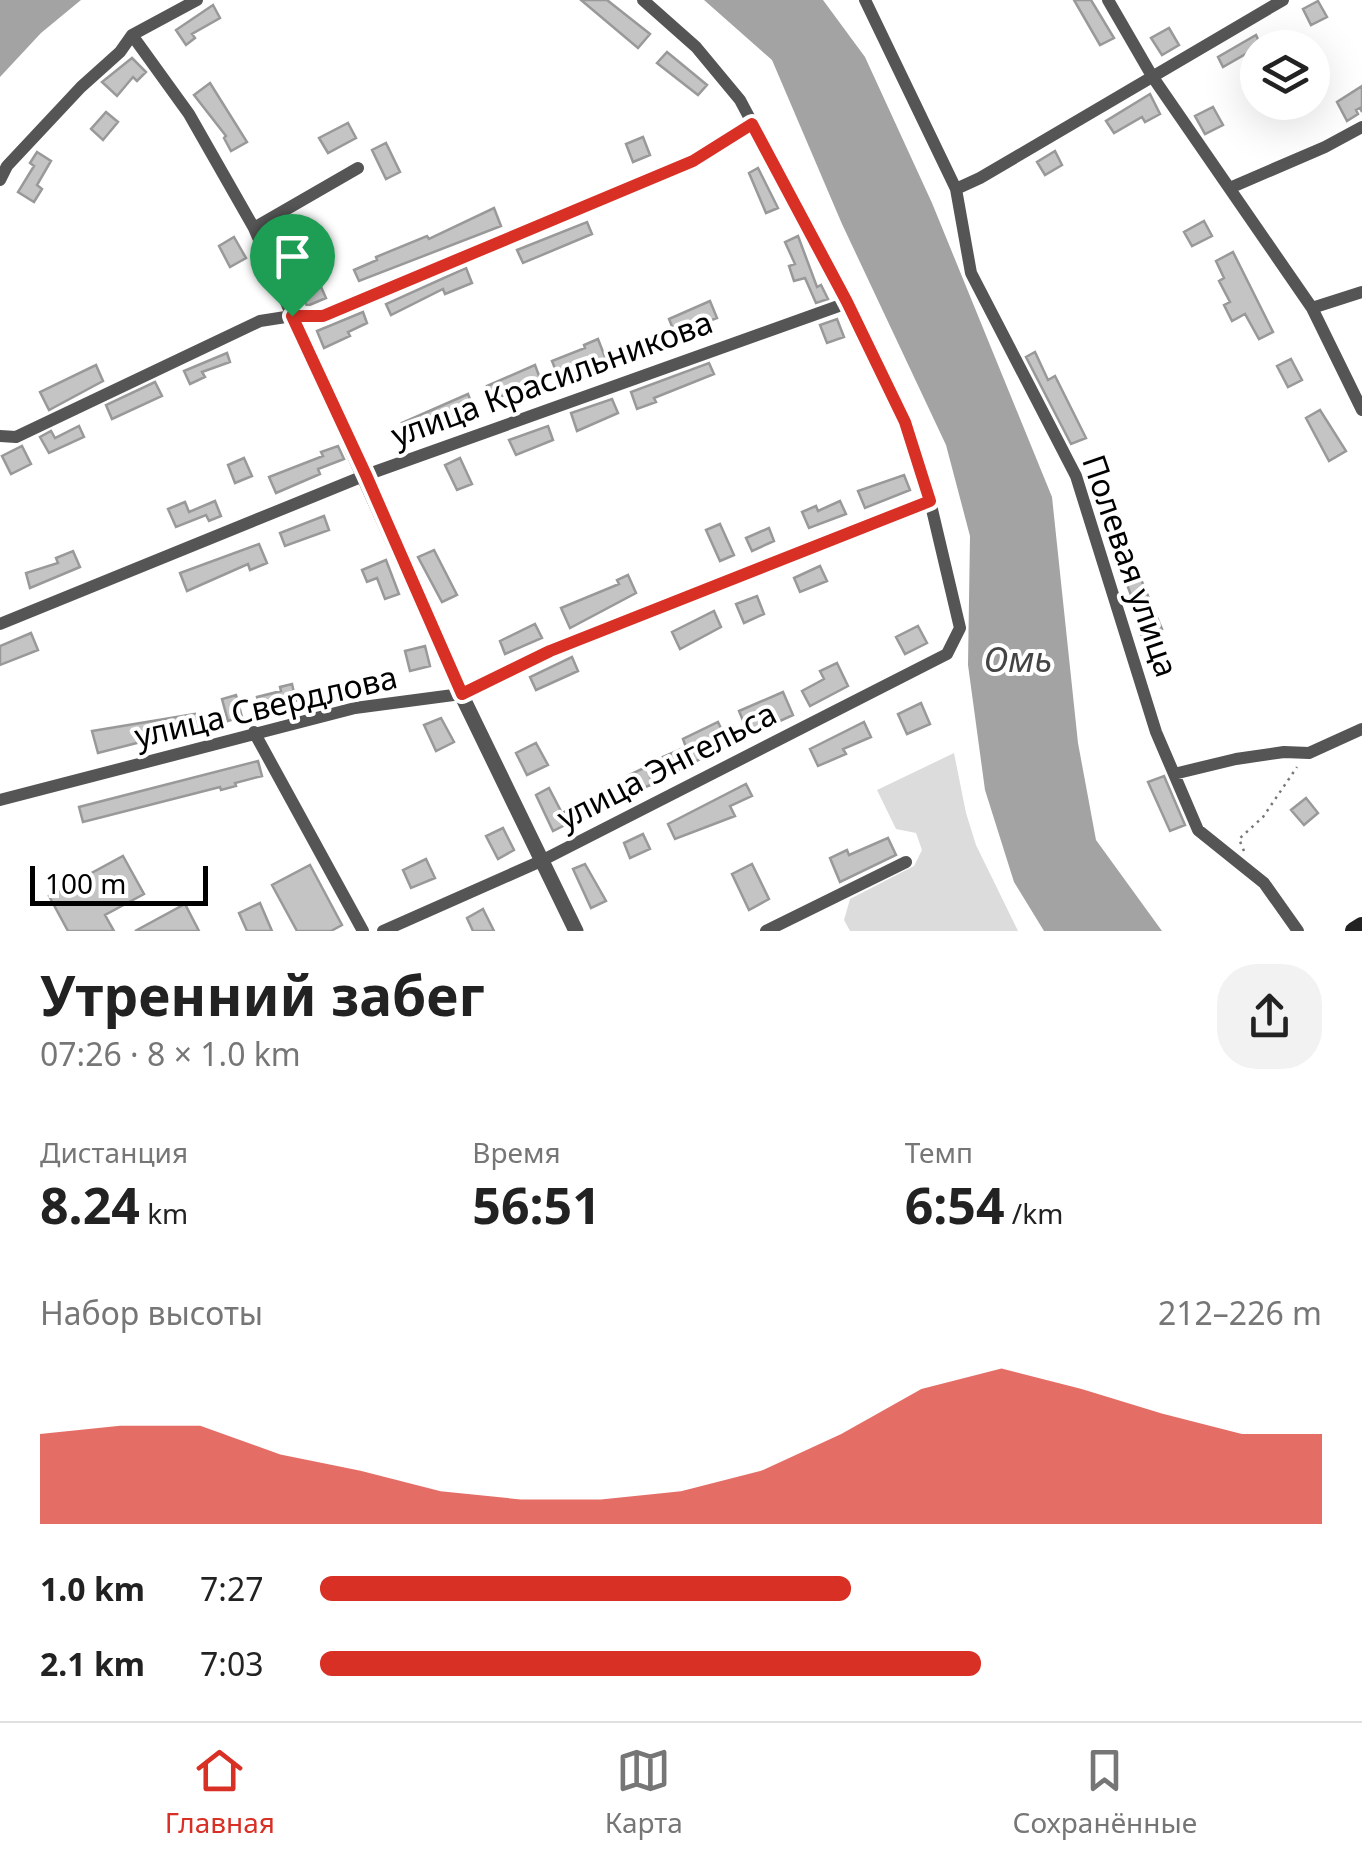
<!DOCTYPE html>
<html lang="ru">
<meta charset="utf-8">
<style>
:root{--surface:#fff;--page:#f2f2f2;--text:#222;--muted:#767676;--line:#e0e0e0;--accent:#d93025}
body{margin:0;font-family:"Noto Sans",sans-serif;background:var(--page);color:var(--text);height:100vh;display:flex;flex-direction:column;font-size:38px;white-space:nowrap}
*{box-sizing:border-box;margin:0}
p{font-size:32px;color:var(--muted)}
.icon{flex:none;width:55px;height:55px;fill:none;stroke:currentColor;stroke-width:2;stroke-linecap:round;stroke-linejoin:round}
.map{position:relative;height:931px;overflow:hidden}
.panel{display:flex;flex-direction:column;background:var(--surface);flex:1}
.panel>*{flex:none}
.buttons{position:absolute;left:1240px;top:30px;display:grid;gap:20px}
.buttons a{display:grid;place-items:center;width:90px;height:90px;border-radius:50%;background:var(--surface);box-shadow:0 10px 40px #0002;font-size:50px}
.scale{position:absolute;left:30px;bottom:25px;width:178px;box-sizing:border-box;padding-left:10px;border:5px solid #000;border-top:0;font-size:28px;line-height:35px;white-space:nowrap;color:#000;-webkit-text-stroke:8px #fff;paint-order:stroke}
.pin{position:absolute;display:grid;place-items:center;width:85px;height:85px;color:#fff;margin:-102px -42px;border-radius:50% 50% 50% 0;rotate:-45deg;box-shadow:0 0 10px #0007}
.pin .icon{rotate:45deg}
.round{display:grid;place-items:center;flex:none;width:105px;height:105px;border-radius:40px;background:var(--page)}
.headline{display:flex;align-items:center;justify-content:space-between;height:170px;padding:0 40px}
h1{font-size:55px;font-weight:700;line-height:75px}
.stats{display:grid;grid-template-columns:repeat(3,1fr);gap:15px;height:170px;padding:10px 40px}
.stats div{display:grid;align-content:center}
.stats b{font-size:50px;font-weight:700}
.stats small{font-size:28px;font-weight:400}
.stats p{font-size:28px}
.chart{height:280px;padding:20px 40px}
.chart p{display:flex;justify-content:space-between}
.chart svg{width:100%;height:180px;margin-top:10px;fill:var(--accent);opacity:.7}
ul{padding:0 40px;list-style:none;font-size:32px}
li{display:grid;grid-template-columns:160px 120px 1fr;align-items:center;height:75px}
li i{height:25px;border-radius:12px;background:var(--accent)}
.menu{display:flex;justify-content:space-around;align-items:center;height:140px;border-top:2px solid var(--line);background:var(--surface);font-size:28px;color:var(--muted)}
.menu a{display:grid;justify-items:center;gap:5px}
.menu .current{color:var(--accent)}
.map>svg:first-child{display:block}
.green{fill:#dcdcdc}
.water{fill:#a3a3a3}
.building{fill:#c4c4c4;stroke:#999;stroke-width:2.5}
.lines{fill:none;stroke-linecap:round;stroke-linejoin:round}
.path{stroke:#777;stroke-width:2.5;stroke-dasharray:2.5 5;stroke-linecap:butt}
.minor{stroke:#555;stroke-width:12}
.tertiary{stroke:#555;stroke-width:15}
.secondary{stroke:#222;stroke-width:18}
.route-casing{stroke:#fff;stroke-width:20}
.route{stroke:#d93025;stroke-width:12}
.labels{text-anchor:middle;stroke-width:8;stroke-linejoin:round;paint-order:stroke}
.street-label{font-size:32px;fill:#000;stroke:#fff}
.water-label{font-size:35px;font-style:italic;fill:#444;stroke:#fff}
</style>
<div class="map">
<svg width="1362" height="931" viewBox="0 0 1362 931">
<rect width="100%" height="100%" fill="#fff"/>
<path class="green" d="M954 753 966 813 976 845 1018 931H850L844 920 850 899 914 866 922 850 916 833 896 829 877 790Z"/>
<path class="water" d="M0 0H81L41 33 0 77Z
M704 0H823L865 57 932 203 1052 497 1078 743 1096 840 1162 931H1044L1014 882 985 790 968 665 970 536 946 445 842 224 772 60Z"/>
<path class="building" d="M581 0H607L650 34 638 48Z
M1074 0H1091L1114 38 1100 45Z
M1318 1 1327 17 1311 25 1303 9Z
M213 5 220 18 192 34 195 38 186 45 176 30Z
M1169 28 1179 45 1162 55 1151 38Z
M1256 35 1262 48H1258V64L1251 51 1223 67 1218 57Z
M667 52 707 85 698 95 657 63Z
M132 58 146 72 137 81 133 77 117 96 102 82Z
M210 83 247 142 231 151 224 138 226 136 194 95Z
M1362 86V112L1360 108 1356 110 1358 114 1347 121 1337 102Z
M1150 94 1160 114 1145 122 1142 117 1114 133 1106 121Z
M1213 107 1223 125 1205 134 1195 116Z
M106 112 118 122 103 140 91 129Z
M348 123 356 138 328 153 319 138Z
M643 137 650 155 633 162 626 144Z
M386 143 400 172 386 179 372 150Z
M1055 151 1062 165 1045 175 1037 162Z
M37 152 51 161 37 185 42 189 34 202 18 192 34 166 30 163Z
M758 168 778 208 766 213 749 173Z
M494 208 501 226 359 281 354 270 377 260 376 257 427 236 429 239Z
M1204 221 1212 236 1192 246 1184 232Z
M587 222 592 234 523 263 517 250Z
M798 236 817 287 821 285 828 299 816 303 805 278 794 281 789 266 795 264 785 242Z
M234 237 246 258 230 267 219 246Z
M1233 252 1273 332 1259 339 1245 314 1232 321 1224 305 1230 302 1219 281 1224 278 1216 261Z
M466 268 472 283 445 294 443 289 391 315 386 304Z
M318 280 326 298 307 306 299 288Z
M710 301 717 318 675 334 669 319Z
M363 312 367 323 348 332 350 336 324 348 317 331Z
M837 319 844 337 827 343 820 325Z
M598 339 605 357 558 376 552 361 585 348 584 345Z
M1035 352 1048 380 1055 376 1086 438 1071 444 1026 357Z
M227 353 230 362 202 372 205 377 190 384 184 371Z
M1291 359 1302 380 1288 387 1277 366Z
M709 363 714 374 654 398 656 402 637 409 631 392Z
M96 365 103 381 49 410 40 392Z
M535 365 541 381 492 400 487 386Z
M155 382 162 396 112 419 106 405Z
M468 394 473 407 407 435 402 423Z
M612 399 618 413 577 431 571 413Z
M1320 410 1346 451 1329 461 1306 418Z
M79 426 84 437 49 453 40 437 51 431 55 438Z
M548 426 553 440 516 455 509 440Z
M22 446 31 464 11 474 2 456Z
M338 446 344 459 318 469 320 474 276 493 269 477 323 456 321 452Z
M244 458 252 476 235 483 228 465Z
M460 458 472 484 457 490 445 465Z
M904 475 910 490 865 508 858 491Z
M215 501 221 516 209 521 206 515 176 527 168 509 185 502 189 512Z
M840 501 846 514 809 528 802 512 816 506 818 511Z
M324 516 329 530 285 546 280 533Z
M1117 518 1131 551 1117 555 1106 521Z
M720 524 734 555 720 561 706 530Z
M769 528 774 541 752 551 746 538Z
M259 544 267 563 250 570 248 564 187 591 180 573Z
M434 550 457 595 442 602 418 557Z
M73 551 80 567 30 588 26 573 58 563 56 558Z
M386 560 399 594 385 599 377 578 367 582 362 570Z
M820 566 827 581 800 592 794 578Z
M628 575 636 593 570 628 561 608 619 584 617 580Z
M1140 577 1162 629 1142 637 1137 626 1142 624 1126 582Z
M757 596 764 614 744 623 736 604Z
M714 611 721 627 680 649 672 632Z
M535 624 542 638 505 654 500 641Z
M918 626 927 643 905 654 896 637Z
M31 633 38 650 0 665V646Z
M425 646 430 666 410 671 405 651Z
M572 657 578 671 536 690 530 677Z
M837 663 848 686 810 706 802 691 824 679 820 671Z
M292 684 296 701 261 714 257 697 281 691 280 687Z
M783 692 793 715 749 735 739 711Z
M236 695 242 717 228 721 222 699Z
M921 703 930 724 907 734 898 714Z
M195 714 199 727 98 753 92 731Z
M441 718 454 742 436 751 424 725Z
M718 722 729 745 670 774 663 757 686 747 683 739Z
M864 722 871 737 843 749 846 754 818 766 810 749Z
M536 743 548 765 527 775 516 753Z
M258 761 262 776 235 783 236 786 221 790 220 787 83 822 79 807Z
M646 767 653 784 636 791 629 775Z
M1164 776 1185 825 1170 831 1148 782Z
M746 784 752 796 730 806 735 816 675 839 668 824Z
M549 788 562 813 566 811 571 822 553 831 536 795Z
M1306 798 1318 813 1304 825 1291 810Z
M503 828 514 850 498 859 486 836Z
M643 834 650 849 630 858 624 843Z
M888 838 896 855 840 882 830 858 847 850 849 855Z
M123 856 144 894 105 915 114 931H68L49 896Z
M426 859 435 878 411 888 403 870Z
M585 864 606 901 591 908 573 869Z
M752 864 769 899 749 910 732 874Z
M310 865 342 925 331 931H297L272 885Z
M260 903 272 931H247L239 913Z
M185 904 199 931H135Z
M483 909 494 931H473L467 918Z"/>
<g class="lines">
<path class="path" d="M1244 851 1239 839 1263 817 1297 767"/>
<path class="minor" d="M865 0 956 189 971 273 1076 476 1156 732 1198 830 1264 883 1298 931
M1108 0 1152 76 1312 308 1362 410
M132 35 189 114 254 228 292 316
M0 180 7 166 81 87 120 52 132 35 197 0
M1232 187 1325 147 1362 127
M956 189 980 178 1283 0
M254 228 358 168
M1312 308 1362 292
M0 436 16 437 260 321 292 316 323 317 693 161 752 124
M0 624 366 475 847 303
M254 732 363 931
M1174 774 1236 759 1284 752 1309 753 1362 729
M0 800 355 708 461 694 550 651 930 501
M383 931 541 861 947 654 960 628 930 501 905 421 827 264 740 100 696 47 643 0
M766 931 906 862"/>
<path class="tertiary" d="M292 316 461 694 576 931"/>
<path class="secondary" d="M1354 931 1362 926"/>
</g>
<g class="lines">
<g class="route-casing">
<path id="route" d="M752 124 847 302 905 422 930 501 550 651 462 694 366 475 292 316H323L693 161Z"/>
</g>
<use href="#route" class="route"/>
</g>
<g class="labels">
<g class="street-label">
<text transform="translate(552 379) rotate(-20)" y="11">улица Красильникова</text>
<text transform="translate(1130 566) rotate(71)" y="11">Полевая улица</text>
<text transform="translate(266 707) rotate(-13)" y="11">улица Свердлова</text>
<text transform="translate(667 766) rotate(-27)" y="11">улица Энгельса</text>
</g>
<g class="water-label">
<text x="1018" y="672">Омь</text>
</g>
</g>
</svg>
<div class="buttons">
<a><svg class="icon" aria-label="layers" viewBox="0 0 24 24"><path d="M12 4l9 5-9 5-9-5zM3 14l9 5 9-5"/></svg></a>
</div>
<div class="scale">100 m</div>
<div class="pin" style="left:292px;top:316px;background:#1e9e55"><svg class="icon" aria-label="arrive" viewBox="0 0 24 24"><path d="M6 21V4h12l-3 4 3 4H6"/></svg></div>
</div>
<section class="panel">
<div class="headline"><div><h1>Утренний забег</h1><p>07:26 · 8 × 1.0 km</p></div><a class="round"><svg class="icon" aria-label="share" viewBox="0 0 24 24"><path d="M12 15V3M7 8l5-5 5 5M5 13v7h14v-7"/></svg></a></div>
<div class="stats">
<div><p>Дистанция</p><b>8.24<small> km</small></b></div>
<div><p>Время</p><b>56:51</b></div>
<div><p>Темп</p><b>6:54<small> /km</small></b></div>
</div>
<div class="chart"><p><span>Набор высоты</span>212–226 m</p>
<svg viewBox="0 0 160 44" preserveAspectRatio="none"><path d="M0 44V22L10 20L20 20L30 27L40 31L50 36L60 38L70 38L80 36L90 31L100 22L110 11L120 6L130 11L140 17L150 22L160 22V44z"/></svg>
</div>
<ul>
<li><b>1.0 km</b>7:27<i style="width:53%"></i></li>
<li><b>2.1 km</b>7:03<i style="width:66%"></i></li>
</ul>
</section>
<nav class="menu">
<a class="current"><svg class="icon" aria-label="home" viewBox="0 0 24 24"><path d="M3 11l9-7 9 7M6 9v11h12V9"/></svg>Главная</a>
<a><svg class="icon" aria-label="map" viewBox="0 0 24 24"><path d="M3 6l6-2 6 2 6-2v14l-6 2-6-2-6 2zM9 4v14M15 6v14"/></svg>Карта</a>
<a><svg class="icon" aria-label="saved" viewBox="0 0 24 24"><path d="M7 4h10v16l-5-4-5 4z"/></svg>Сохранённые</a>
</nav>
